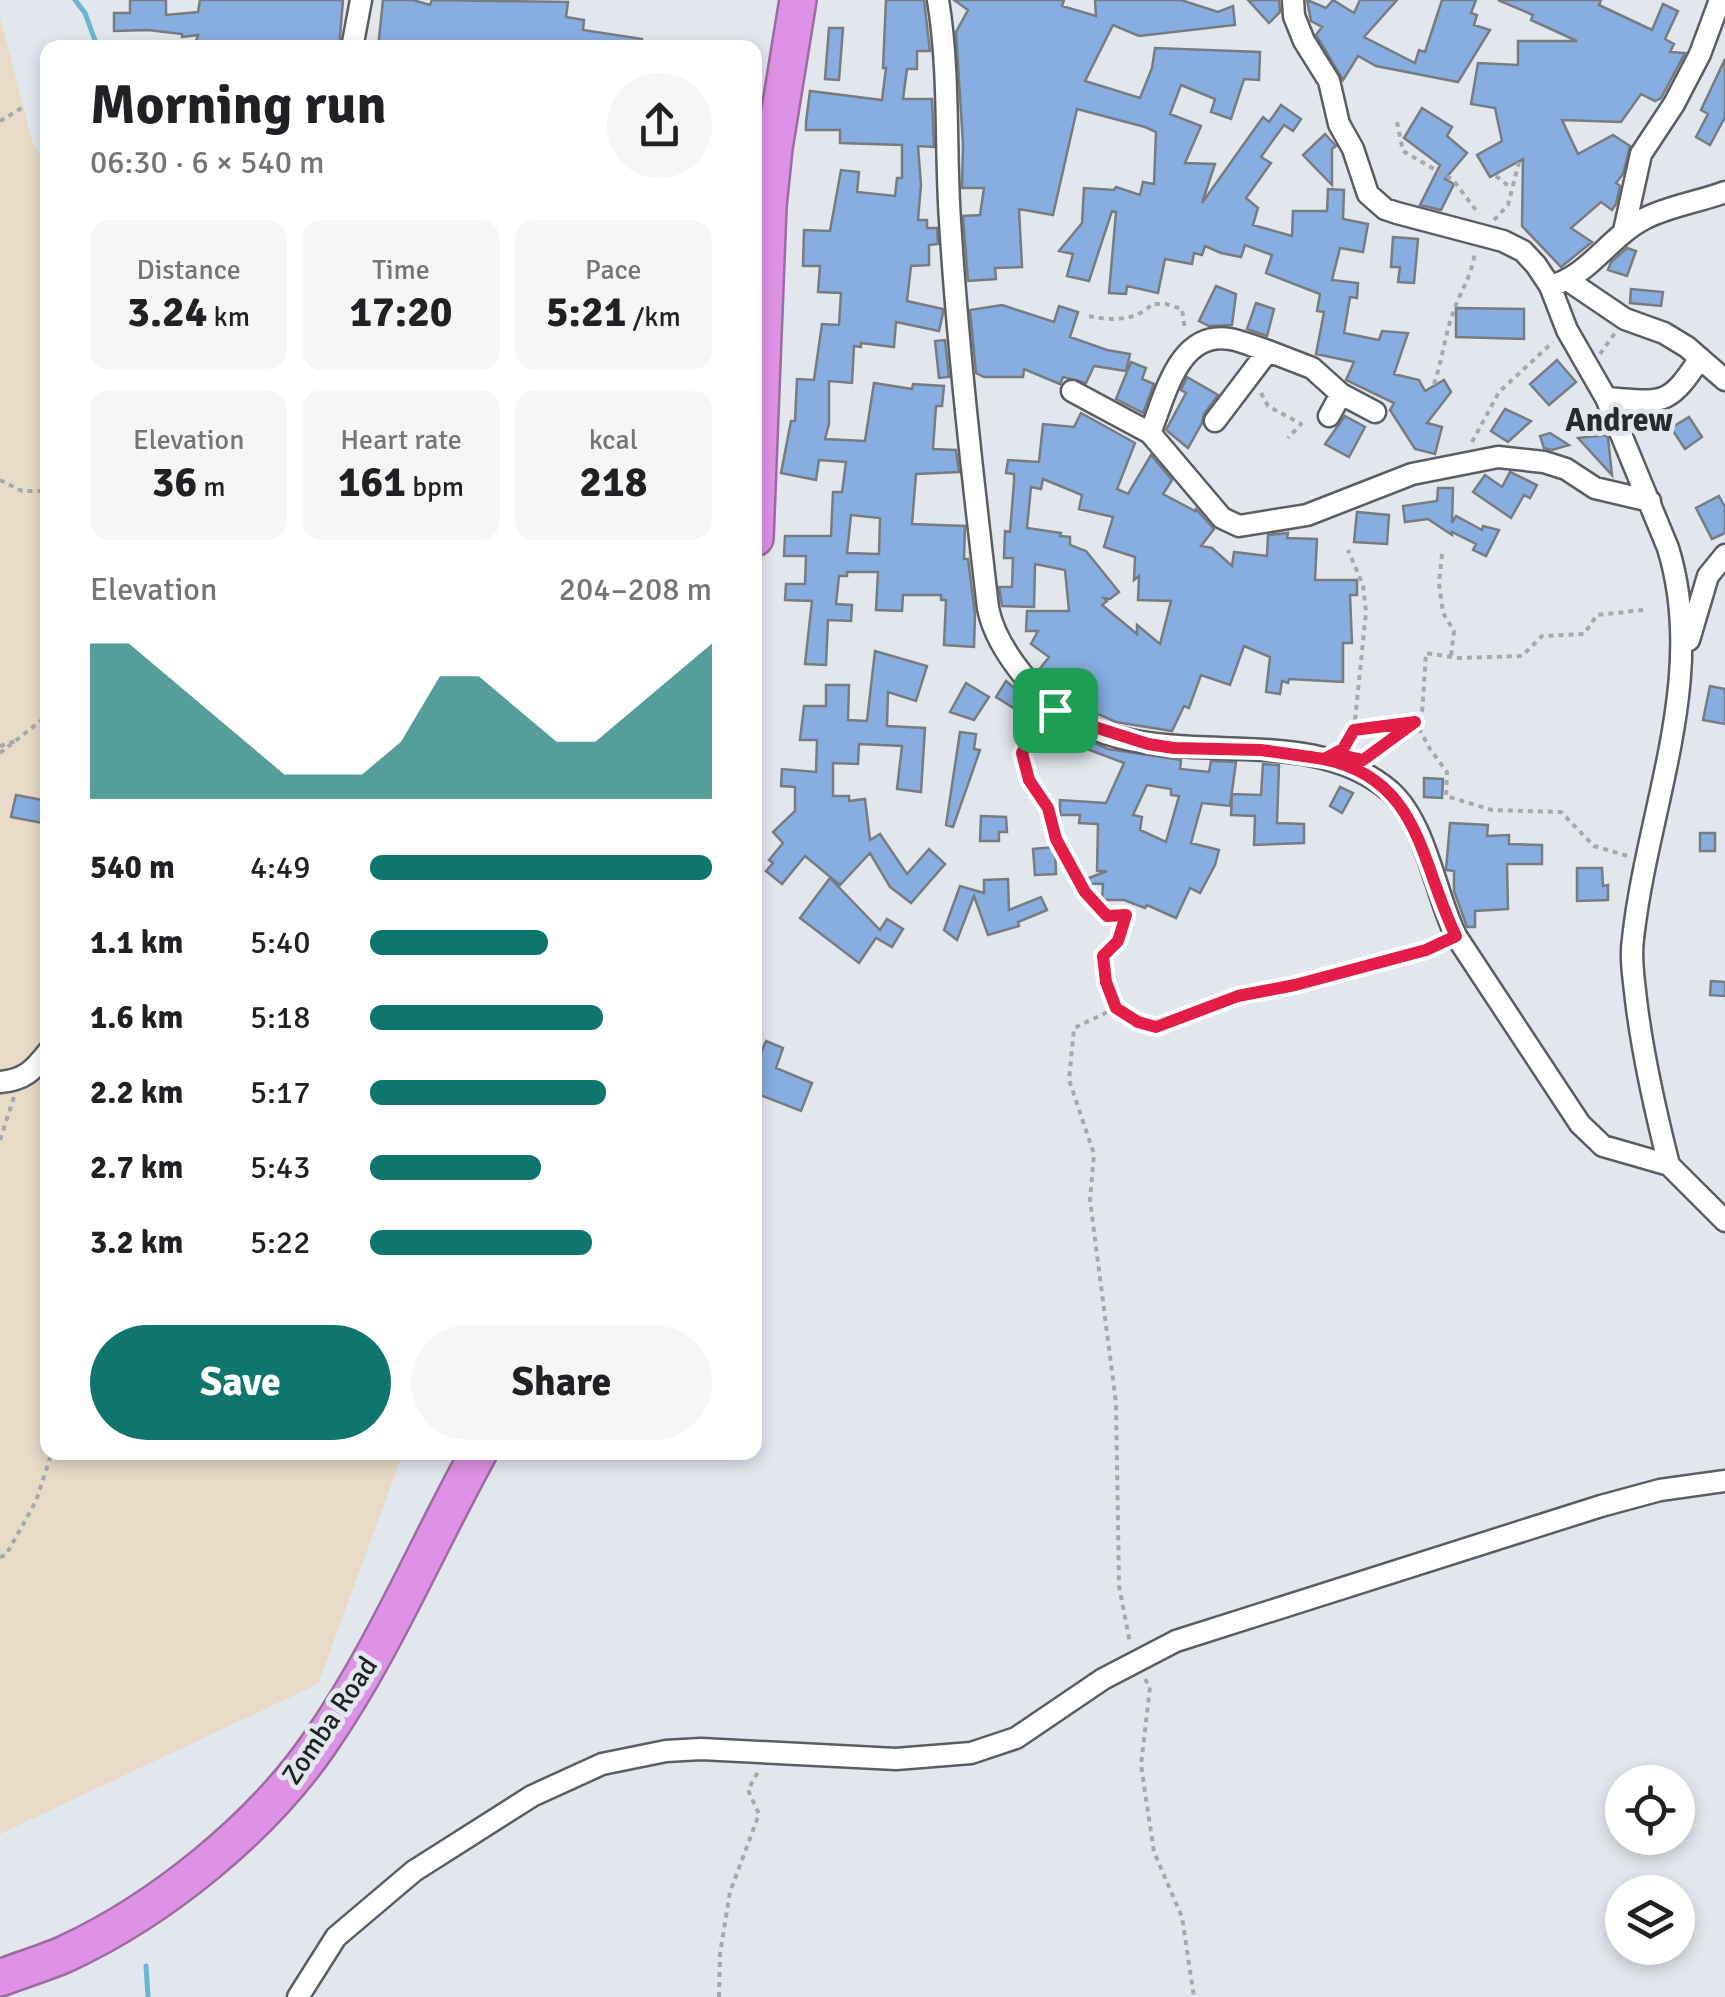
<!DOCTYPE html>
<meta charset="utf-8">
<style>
:root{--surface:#fff;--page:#f6f6f6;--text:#202124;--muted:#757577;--accent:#0f766e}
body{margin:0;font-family:Signika,sans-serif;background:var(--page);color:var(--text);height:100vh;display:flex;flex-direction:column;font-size:38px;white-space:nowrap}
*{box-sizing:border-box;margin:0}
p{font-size:32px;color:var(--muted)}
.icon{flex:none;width:55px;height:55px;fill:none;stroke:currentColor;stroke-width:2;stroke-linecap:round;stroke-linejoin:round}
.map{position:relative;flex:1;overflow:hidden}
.drawer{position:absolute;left:40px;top:40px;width:722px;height:1420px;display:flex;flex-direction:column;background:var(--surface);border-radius:20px;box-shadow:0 5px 15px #0003}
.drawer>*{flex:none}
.controls{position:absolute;left:1605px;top:1765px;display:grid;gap:20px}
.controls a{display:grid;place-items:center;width:90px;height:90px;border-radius:50%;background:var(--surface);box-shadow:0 5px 15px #0003;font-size:50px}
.pin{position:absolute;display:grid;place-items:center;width:85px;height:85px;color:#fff;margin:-42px;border-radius:20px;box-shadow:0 5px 15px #0006}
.round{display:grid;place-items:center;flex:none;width:105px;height:105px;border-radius:52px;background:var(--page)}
.headline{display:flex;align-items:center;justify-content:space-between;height:170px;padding:0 50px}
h1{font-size:55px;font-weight:700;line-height:75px}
.stats{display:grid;grid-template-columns:repeat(3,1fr);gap:15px;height:170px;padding:10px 50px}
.stats div{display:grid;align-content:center;border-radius:20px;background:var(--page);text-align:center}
.stats b{font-size:42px;font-weight:700}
.stats small{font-size:28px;font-weight:400}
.stats p{font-size:28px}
.chart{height:280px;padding:20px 50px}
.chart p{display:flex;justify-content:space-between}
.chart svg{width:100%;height:180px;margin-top:10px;fill:var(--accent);opacity:.7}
.button{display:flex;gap:20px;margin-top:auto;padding:20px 50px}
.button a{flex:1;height:115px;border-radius:60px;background:var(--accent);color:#fff;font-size:40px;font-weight:700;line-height:115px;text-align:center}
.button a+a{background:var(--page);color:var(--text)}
ul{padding:0 50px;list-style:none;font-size:32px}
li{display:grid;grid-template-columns:160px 120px 1fr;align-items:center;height:75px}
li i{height:25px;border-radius:12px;background:var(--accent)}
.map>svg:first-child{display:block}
.industrial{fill:#e7dbc7}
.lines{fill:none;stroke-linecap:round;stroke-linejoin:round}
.stream{stroke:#6ab5d2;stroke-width:5}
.building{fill:#88ade1;stroke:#777c81;stroke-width:2.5;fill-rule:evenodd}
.street-casing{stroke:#5a5e63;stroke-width:25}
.highway-casing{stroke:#9c6ba1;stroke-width:40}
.path{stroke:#a5a9ae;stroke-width:4;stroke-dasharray:5 5;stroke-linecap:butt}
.street{stroke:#fff;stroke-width:20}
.highway{stroke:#de92e5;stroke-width:35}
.route-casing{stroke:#fff;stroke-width:20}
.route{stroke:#e11d48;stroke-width:12}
.labels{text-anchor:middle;stroke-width:10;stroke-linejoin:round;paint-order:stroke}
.street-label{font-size:28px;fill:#202224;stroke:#e2e7ed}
.quarter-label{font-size:32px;font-weight:bold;fill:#272b2f;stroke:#e2e7ed}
</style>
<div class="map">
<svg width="1725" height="1997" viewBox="0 0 1725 1997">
<rect width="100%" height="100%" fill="#e2e7ed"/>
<path class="industrial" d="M0 17 33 144 48 166V1452L403 1453 318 1684 0 1834Z"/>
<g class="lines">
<path class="stream" d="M75 0 85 13 96 43 93 48
M146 1966 148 1997"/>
</g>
<path class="building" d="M130 0H166V15L198 12 200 0H343L339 48H317L287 41 285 48H194L198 35 182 37V34L148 30 114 31V13H130Z
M383 0H413L430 5 432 0 568 2 566 17 584 20 583 30 642 39 641 48H378Z
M886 0H924L930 51H917V69H907L903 99H932L934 147 918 146 921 185 918 220H927V228H937L938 244 929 245V265L911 266 907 301 943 309V313L939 331 896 322 894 347 861 343V347L854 346 852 383 829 381V424L825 439 865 441 874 383 912 389 913 384 944 386 942 406H936L933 449 956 450 959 472 916 474 912 524 965 526 964 559H968L975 614 974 647 944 645 946 600H941V595H903L902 611 876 610 878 572H847V576H839L836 604 852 605 851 621 828 620 826 665 805 664 812 601 785 600 786 584H805L806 556H784L785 536H831L833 492H842L846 462 819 460 816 480 781 473 791 421H795L797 379 814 380 822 324 839 325 841 293 818 292 820 266H803L804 230 830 231 841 170 859 172 857 192 895 196 897 178H902V145L840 143V130H806V122L810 91 882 100 886 68H883ZM851 515 880 518 879 554 847 553Z
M954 0H1064L1062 6 1096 16 1095 0H1181L1218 12 1233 6 1235 25 1139 36 1113 25 1085 81 1140 98 1152 68 1155 48 1260 52 1259 80 1244 79 1231 119 1211 112 1215 99 1181 85 1170 114 1201 126 1185 163 1215 164 1202 203 1263 117 1269 122 1281 105 1301 119 1293 131 1284 125 1261 157 1271 163 1246 198 1258 208 1253 225 1292 236 1293 211H1327L1328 189 1344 190 1343 219 1368 224 1363 252 1340 248 1332 280 1358 283 1357 298 1350 297 1344 333 1379 340 1382 331 1408 333 1394 374 1419 380 1425 391 1444 380 1451 392 1427 423 1442 427 1435 454 1415 449 1390 410 1394 403 1346 380 1354 362 1316 354 1324 312 1317 311 1320 294 1266 273 1272 255 1245 245 1241 257 1221 253 1205 246 1202 255 1194 253 1192 264 1165 259 1158 293 1127 286 1126 294 1109 293 1116 212 1112 211 1089 281 1067 276 1073 254 1059 251 1082 223 1084 188 1114 190 1116 187 1140 195 1143 182 1154 184 1156 132 1145 127 1077 109 1053 215 1019 209 1022 267 995 268 996 279 968 281 963 216 980 215 984 188H962L963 144 956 32 968 10Z
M1248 0H1279L1280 12 1269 23Z
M1307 0 1326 8 1333 0 1354 13 1360 0H1397L1364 37 1415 63 1419 50 1425 52 1442 0H1476L1471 13 1477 15 1474 25 1490 30 1458 82 1376 66 1358 56 1343 80 1316 35 1322 27 1311 21Z
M1498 0H1601L1599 5 1652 30 1663 4 1678 11 1665 39 1674 44 1670 52 1685 53 1661 98 1655 101 1641 94 1621 122 1562 120 1578 154 1613 135 1630 146 1623 174 1616 183 1620 186 1616 204 1612 210 1601 202 1571 228 1592 242 1561 267 1522 226 1523 159 1490 177 1477 155 1502 141 1495 108 1471 104 1478 63 1518 65V41H1577L1531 20 1533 15Z
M829 28H843L839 80 825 79Z
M1725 59V117L1710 145 1696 137 1708 114 1701 110Z
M1422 108 1452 127 1447 136 1467 153 1445 179 1454 184 1441 210 1420 205 1440 165 1404 138Z
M1325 134 1336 146 1332 149V185L1303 155Z
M1393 237 1418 239 1414 283 1398 282 1400 267H1391Z
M1627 248 1636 251 1627 276 1608 270 1611 262Z
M1216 286 1236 294 1232 325 1209 326 1199 321Z
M1631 289 1663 292 1661 306 1630 303Z
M1256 303 1274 309 1267 336 1247 329Z
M1002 305 1054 322 1059 306 1078 312 1070 337 1107 350 1130 354 1126 371 1094 366 1086 383 1063 377 1060 384 1024 369 1023 377H984L976 373 970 310Z
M1456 308 1524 309V339L1456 337Z
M945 340 949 377 939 378 935 341Z
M1557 360 1576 382 1549 405 1530 384Z
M1131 362 1146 368 1142 379 1154 384 1143 413 1116 399Z
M1187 377 1218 395 1204 414 1202 423 1188 448 1166 430 1186 393 1181 390Z
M1505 409 1531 421 1508 442 1491 431Z
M1081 413 1135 443 1117 489 1128 494 1151 455 1172 480 1163 494 1195 511 1196 509 1214 529 1201 546 1212 548 1232 566 1234 552 1267 556 1268 535 1288 533 1287 538 1317 539 1315 580H1357V595H1350L1352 643H1343V682L1289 679 1288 683 1282 681 1280 694 1266 692 1270 657 1244 646 1230 685 1201 675 1189 708 1184 706 1172 731 1116 722 1075 704 1038 671 1049 657 1031 644 1038 631H1026L1027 611H1069L1065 570 1035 564 1034 607 1002 606 999 587H1012L1013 558H1004L1005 531 1010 532 1014 482V474L1006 473 1008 460 1039 462 1043 424 1074 427ZM1043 479 1082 495 1079 509 1113 517 1104 547 1135 557 1134 580 1139 576 1138 600 1171 601 1160 644 1137 625V634L1102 605 1107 601 1104 598 1110 599 1119 592 1086 551 1070 545V537L1060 536 1061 533 1027 528 1031 487 1041 489Z
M1345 416 1365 427 1349 457 1325 444Z
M1689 417 1702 437 1685 449 1671 428Z
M1550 433 1569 445 1552 450 1544 448 1540 436Z
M1606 435 1608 438 1612 475 1578 438Z
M1510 472 1537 485 1530 498 1524 495 1511 518 1473 492 1485 475 1502 487Z
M1438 488H1453L1452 523 1456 516 1482 530 1483 526 1499 530 1486 556 1473 550 1476 544 1452 532V535L1428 519 1405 522 1403 506 1437 501Z
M1719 496 1725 507V533L1712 539 1696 508Z
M1357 512 1389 515 1387 544 1354 542Z
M875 651 927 666 916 701 888 692 887 726 925 728 921 792 897 789 902 746 859 744 858 764 833 763V796H849V801L865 799 870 840 880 834 907 874 929 849 945 864 911 903 890 887 870 853 840 885 805 856 782 884 766 871 773 863 769 860 783 843 773 832 795 811V787L781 786 782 769 816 772 817 740H800L804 706H826V685H849L848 720 867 721Z
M1006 681 1033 704 1025 715 996 697Z
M966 683 989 697 974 720 950 712Z
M1710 686 1725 689V724L1703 720Z
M1062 728 1108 749 1181 760 1180 769 1209 772 1211 761 1236 762 1230 806 1202 803 1191 843 1219 850 1215 865 1200 893 1190 888 1176 918 1147 905 1145 908 1124 900H1102L1103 884 1076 883 1107 871H1097L1098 824 1079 823 1080 815H1060V800L1106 803 1124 763 1074 744 1071 752 1055 746ZM1147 785 1171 789V795L1179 796 1166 842 1140 830 1142 817 1133 815Z
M960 732 976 734 974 749 980 750 953 827 946 825Z
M1263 764 1279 765 1277 823 1304 824V843L1254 845 1255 816 1231 815 1232 794 1261 795Z
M1424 778 1443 779 1442 798 1424 797Z
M1340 787 1353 793 1342 813 1330 806Z
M16 795 48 801V824L11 817Z
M981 816 1006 817 1007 832H999V841H980Z
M1450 823 1488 825 1487 836 1509 835V844L1542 845V864H1507L1508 909 1475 911V927H1467L1454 891V871L1446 870Z
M1700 833H1715V851H1700Z
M1055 847 1056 874 1035 875 1033 849Z
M1577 868H1602L1603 886 1608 885V900L1577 901Z
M830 878 880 930 887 919 903 929 892 947 876 938 859 963 800 918Z
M1008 879 1009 910 1041 897 1047 910 1018 922 1019 926 988 935 974 896 957 940 944 930 960 886 984 893V880Z
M1711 981 1725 982V996L1710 995Z
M766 1041 783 1048 776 1068 812 1083 801 1111 755 1093V1067Z"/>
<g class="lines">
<g class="street-casing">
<path id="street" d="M938 0C950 73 945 147 950 221 958 350 973 479 988 608 993 634 1011 661 1028 681 1125 797 1290 706 1390 791 1426 823 1435 893 1456 936L1580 1124 1603 1146 1669 1165 1725 1221
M1293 0 1294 16 1304 41 1329 81 1339 124 1353 149 1368 194 1385 209 1397 213 1503 241 1523 251 1536 265 1550 286 1567 330 1606 398 1668 548C1708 678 1647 809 1633 939 1630 959 1634 980 1636 1000 1643 1057 1655 1110 1669 1165
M352 48 361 0
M1624 231 1641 154 1674 104 1700 54 1720 0
M1569 281 1625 319 1664 333 1687 347 1725 380
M1550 286C1589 276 1609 237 1644 219 1668 206 1699 202 1725 192
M1072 391 1150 433 1222 518 1239 526 1307 515 1412 474 1498 457 1544 462 1566 469 1595 488 1650 501
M1341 394 1375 412
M1606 398C1662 402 1668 408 1700 358
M1215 421 1268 351 1312 368 1341 394 1329 416
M1150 433C1165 397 1178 330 1230 339 1242 341 1255 347 1268 351
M1689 640 1708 576 1725 555
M0 1082C24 1080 33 1071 48 1052
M298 1997 336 1937 414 1871 532 1796 602 1764 666 1751 701 1749 896 1759 971 1753 1016 1738 1103 1679 1176 1641 1601 1506 1660 1490 1725 1481"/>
</g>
<g class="highway-casing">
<path id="highway" d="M755 538 768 206 774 148 798 0
M0 1978C21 1970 44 1963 65 1954 160 1910 262 1828 321 1741 383 1651 426 1548 479 1452"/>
</g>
<path class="path" d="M0 121 22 108
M1397 122 1403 151 1453 180 1479 214
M1496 176 1511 188
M1494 220 1508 205 1519 162
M1089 316C1110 321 1137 321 1152 304H1166L1182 309 1185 330
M1600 354 1615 333
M1434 384C1442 361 1445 335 1453 313 1461 289 1471 279 1475 252
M1261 393 1268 406 1301 424 1288 438
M1472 442 1499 392 1553 342
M0 480 22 491H48
M1442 554 1439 583 1443 613 1454 631 1451 656
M1043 715 1022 753 1029 779 1048 808 1056 839 1085 892 1107 916 1126 915 1117 941 1103 956 1106 982 1116 1008 1138 1021 1156 1027 1238 996 1295 985 1438 945
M1354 730 1415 721 1430 749 1447 772 1446 796 1492 810 1561 812 1594 846 1628 856
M0 746 16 741
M1344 747 1354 730 1366 612 1363 585 1348 550
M0 753 48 715
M1369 756 1422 714 1426 653 1459 658 1522 656 1542 636 1584 634 1597 615 1643 610
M1116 1008 1074 1028 1069 1080 1094 1154 1090 1200 1116 1403 1119 1586 1130 1643
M0 1140 14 1097
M0 1557 6 1555 36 1501 52 1452
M1145 1679 1150 1687 1141 1765 1154 1852 1182 1917 1194 1997
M719 1997 720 1954 730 1892 759 1814 748 1790 759 1770"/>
<use href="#street" class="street"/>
<use href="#highway" class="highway"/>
</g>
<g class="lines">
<g class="route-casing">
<path id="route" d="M1055 710 1049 704 1022 753 1029 780 1048 808 1056 839 1085 892 1107 916 1126 915 1118 941 1103 956 1106 982 1116 1008 1138 1022 1156 1027 1238 996 1295 985 1426 950 1456 936C1420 863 1421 779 1324 759L1343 749 1354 730 1415 722 1363 760 1336 754 1324 759 1261 750 1174 748 1148 744 1085 724 1055 710"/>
</g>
<use href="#route" class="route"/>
</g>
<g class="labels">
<g class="street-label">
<text transform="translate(329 1720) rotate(-56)" y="10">Zomba Road</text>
</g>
<g class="quarter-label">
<text x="1619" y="431">Andrew</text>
</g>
</g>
</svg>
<div class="controls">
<a><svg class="icon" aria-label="locate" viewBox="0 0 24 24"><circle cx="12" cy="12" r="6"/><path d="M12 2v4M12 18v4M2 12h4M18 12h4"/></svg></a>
<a><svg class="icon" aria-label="layers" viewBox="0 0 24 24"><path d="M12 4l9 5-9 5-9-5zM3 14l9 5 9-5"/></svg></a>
</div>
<div class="pin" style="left:1055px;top:710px;background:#1e9e55"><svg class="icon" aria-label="arrive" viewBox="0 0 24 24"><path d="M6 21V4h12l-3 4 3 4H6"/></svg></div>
<section class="drawer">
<div class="headline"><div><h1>Morning run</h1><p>06:30 · 6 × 540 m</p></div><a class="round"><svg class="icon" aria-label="share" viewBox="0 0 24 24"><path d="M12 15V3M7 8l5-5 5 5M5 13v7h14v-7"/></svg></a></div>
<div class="stats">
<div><p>Distance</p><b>3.24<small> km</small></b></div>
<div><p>Time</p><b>17:20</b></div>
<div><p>Pace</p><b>5:21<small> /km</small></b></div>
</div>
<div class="stats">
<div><p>Elevation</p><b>36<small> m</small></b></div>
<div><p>Heart rate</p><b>161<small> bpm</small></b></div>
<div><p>kcal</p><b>218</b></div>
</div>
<div class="chart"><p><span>Elevation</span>204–208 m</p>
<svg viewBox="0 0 160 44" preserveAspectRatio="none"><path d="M0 44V6L10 6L20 14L30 22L40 30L50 38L60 38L70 38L80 30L90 14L100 14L110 22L120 30L130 30L140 22L150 14L160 6V44z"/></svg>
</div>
<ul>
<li><b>540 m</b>4:49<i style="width:100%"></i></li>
<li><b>1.1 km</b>5:40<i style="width:52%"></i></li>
<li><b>1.6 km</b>5:18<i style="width:68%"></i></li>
<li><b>2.2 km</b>5:17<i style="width:69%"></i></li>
<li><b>2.7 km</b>5:43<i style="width:50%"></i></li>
<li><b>3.2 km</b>5:22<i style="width:65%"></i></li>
</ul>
<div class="button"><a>Save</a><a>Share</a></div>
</section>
</div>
